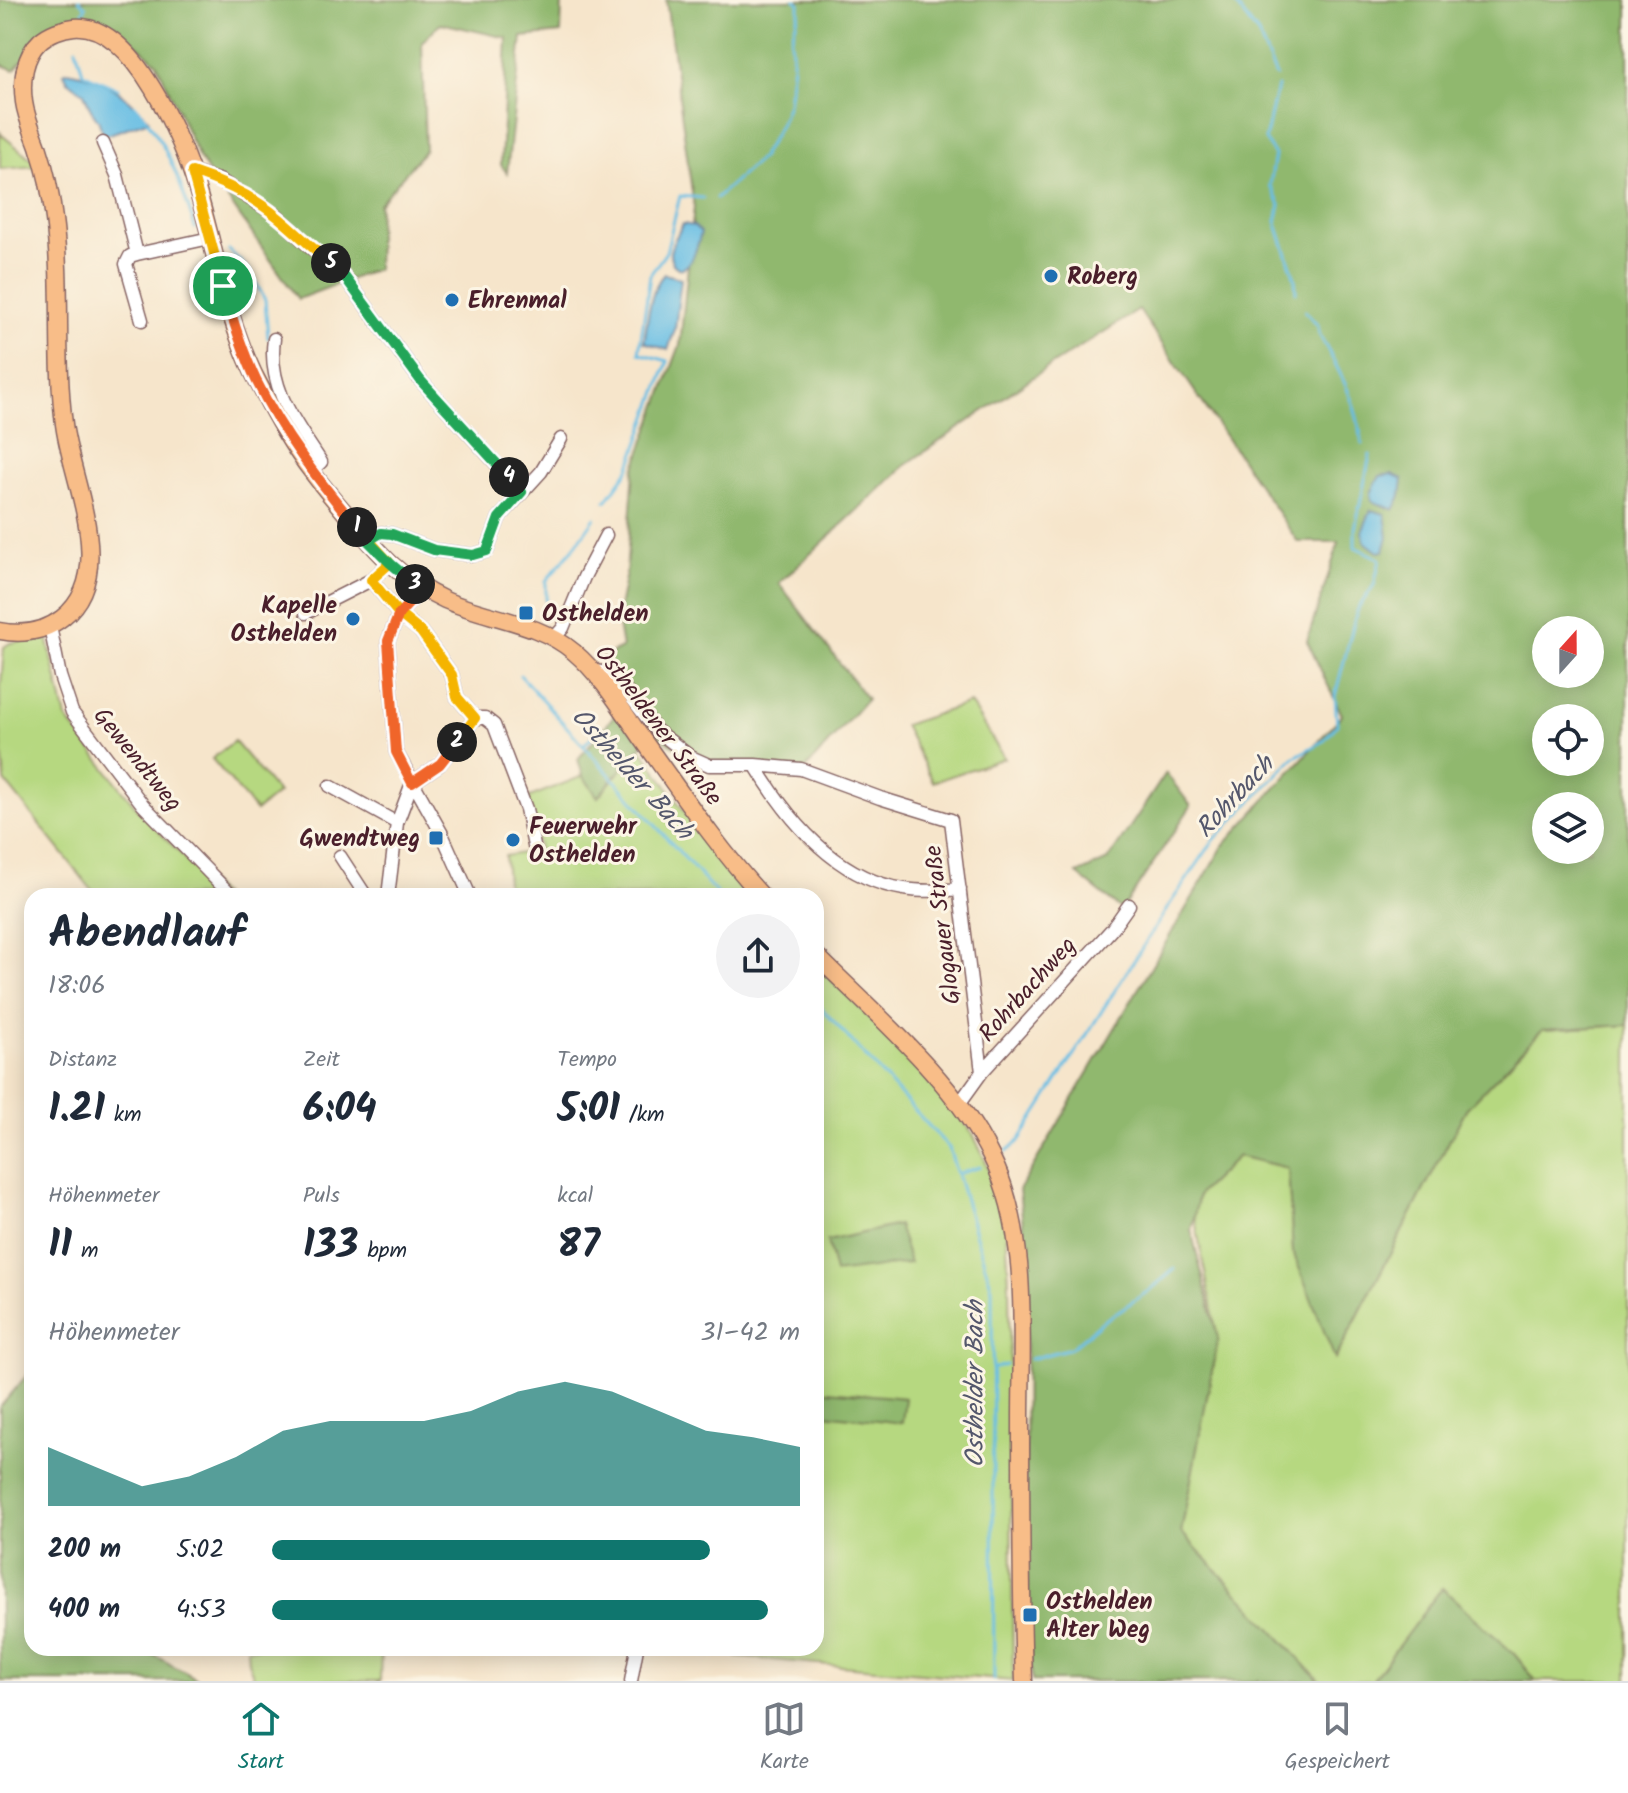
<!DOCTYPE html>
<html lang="de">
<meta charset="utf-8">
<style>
:root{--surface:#fff;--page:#f2f2f3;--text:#1f2937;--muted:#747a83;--line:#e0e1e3;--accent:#0f766e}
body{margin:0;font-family:Kalam,sans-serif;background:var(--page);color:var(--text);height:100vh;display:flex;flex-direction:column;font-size:30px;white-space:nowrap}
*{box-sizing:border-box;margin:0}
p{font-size:26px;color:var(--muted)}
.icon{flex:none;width:44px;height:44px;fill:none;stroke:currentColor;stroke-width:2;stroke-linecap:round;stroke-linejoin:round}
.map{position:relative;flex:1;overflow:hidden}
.details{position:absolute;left:24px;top:888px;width:800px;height:768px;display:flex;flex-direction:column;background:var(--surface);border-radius:24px;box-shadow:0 4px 20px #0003}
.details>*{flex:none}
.needle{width:52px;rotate:21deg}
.controls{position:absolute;left:1532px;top:616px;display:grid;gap:16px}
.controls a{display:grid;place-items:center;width:72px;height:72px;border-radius:50%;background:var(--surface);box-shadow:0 4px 20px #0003;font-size:40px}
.pin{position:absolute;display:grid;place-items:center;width:68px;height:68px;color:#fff;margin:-34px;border:4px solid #fff;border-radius:50%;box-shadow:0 2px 8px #0007}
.km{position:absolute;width:40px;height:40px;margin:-20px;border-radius:50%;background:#222;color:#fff;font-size:22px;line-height:40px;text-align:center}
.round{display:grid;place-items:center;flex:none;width:84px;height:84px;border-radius:42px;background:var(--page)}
.summary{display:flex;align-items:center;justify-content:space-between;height:136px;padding:0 24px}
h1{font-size:44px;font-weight:700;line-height:60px}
.figures{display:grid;grid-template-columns:repeat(3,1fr);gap:12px;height:136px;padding:8px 24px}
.figures div{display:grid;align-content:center}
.figures b{font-size:40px;font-weight:700}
.figures small{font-size:22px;font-weight:400}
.figures p{font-size:22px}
.chart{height:224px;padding:16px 24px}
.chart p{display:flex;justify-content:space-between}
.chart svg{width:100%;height:144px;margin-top:8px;fill:var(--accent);opacity:.7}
ul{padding:0 24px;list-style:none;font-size:26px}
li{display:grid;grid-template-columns:128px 96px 1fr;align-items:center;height:60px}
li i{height:20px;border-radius:10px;background:var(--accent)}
.tab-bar{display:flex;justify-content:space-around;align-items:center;height:112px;border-top:2px solid var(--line);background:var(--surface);font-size:22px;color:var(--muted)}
.tab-bar a{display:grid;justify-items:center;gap:4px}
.tab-bar .on{color:var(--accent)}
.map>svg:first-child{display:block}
.green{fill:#b6d880;stroke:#807c56;stroke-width:2}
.forest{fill:#90b86e;stroke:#6d6c4c;stroke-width:2;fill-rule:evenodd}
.water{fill:#67bee4;stroke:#586e88;stroke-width:2}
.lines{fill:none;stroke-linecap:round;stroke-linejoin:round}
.stream{stroke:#67bee4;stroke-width:3}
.minor-casing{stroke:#866463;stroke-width:15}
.major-casing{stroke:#866463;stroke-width:19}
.minor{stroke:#fff;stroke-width:12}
.major{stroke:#f8bd88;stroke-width:16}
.split-1-casing{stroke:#fff;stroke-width:16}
.split-2-casing{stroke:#fff;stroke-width:16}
.split-3-casing{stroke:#fff;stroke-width:16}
.split-4-casing{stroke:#fff;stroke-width:16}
.split-5-casing{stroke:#fff;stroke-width:16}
.split-6-casing{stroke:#fff;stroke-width:16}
.split-1{stroke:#f0652b;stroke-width:10}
.split-2{stroke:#f5b400;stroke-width:10}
.split-3{stroke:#f0652b;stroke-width:10}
.split-4{stroke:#22a559;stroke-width:10}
.split-5{stroke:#22a559;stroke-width:10}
.split-6{stroke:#f5b400;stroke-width:10}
.poi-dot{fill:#1f6fb2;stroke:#fcf5e5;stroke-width:3}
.labels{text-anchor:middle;stroke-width:6;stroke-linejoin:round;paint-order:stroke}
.poi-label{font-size:24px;font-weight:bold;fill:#4a1f2b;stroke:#fcf5e5;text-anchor:start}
.street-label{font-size:24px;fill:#4a1f2b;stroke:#fcf5e5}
.water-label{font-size:26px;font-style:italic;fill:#54576c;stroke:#fcf5e5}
</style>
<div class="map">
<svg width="1628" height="1681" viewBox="0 0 1628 1681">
<rect width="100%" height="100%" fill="#fcf5e5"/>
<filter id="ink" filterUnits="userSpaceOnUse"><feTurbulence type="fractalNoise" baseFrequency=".0125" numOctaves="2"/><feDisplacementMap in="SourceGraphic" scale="16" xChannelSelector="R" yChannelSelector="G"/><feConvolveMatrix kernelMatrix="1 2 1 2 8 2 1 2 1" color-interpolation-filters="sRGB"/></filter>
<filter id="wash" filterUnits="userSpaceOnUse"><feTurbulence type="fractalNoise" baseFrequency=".006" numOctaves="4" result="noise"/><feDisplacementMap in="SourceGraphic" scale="32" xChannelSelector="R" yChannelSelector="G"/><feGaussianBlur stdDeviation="1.8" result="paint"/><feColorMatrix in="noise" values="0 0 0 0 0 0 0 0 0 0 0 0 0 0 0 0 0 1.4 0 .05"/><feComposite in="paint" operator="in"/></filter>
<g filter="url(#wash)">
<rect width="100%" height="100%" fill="#f6e5cb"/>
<path class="green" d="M0 132 2 135 40 166 0 169Z
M47 637 66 718 140 812 222 896H104L92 890 5 781 0 728V696L4 647 10 643Z
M970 703 1004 758 933 782 904 725Z
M234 741 278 793 256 811 212 759Z
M640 747 690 820 755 896H508L505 856 539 850 527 798 583 776 598 796Z
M823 971 922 1071 973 1134 989 1169 1006 1228 1009 1285 1013 1681 737 1657 738 1648H816V978Z
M1628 1025V1681H1536L1515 1655 1442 1588 1372 1681H1320L1181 1532 1218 1339 1194 1214 1199 1194 1238 1156 1288 1168 1293 1252 1336 1358 1466 1109 1542 1030Z
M247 1648H381L380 1681 255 1680 248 1662Z"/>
<path class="forest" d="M0 0H562L561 33 522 37 507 173 501 165 507 38 441 23 422 42 425 150 379 204 377 269 298 299 199 158 157 63 116 26 92 16 57 21 14 70 0 64Z
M666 0H1628V1025L1542 1030 1466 1109 1335 1359 1293 1252 1288 1168 1238 1156 1199 1194 1191 1230 1218 1339 1181 1532 1320 1681H1032L1025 1533 1026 1251 1019 1190 1223 846 1342 715 1307 641 1339 542H1298L1139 310 1045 369 908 463 779 583 867 699 805 770 707 766 652 733 598 797 583 776 578 759 628 699 600 659 622 648 617 618 626 573 634 470 680 345 694 207ZM1546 630H1590V674H1546ZM1546 718H1590V762H1546ZM1546 806H1590V850H1546Z
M1166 773 1191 806 1122 910 1077 874 1108 860Z
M898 1225 910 1263 835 1273 827 1241Z
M32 1369V1648H141L201 1681H0V1407Z
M816 1390 905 1398 902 1423 816 1413Z
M1442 1588 1515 1655 1536 1681H1372Z"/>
<path class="water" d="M67 71C103 77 125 93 149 120L104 136 98 120 91 110 84 93 68 81 64 73Z
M683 224 694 226 701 232C699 241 689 280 674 265 672 263 670 257 670 253 671 244 679 232 683 224Z
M664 274 681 278 675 329 668 350 644 342C648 321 649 290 664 274Z
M1392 474 1403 479 1401 496 1394 510 1372 501 1371 493 1380 476Z
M1371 510 1385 514 1388 537 1384 551 1378 552 1365 542 1362 532Z"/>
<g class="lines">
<path class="stream" d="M79 0 86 7 83 12
M1232 0 1258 34 1276 76
M76 48 83 73 118 89
M1277 87 1265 140 1275 155 1270 185 1280 205 1276 221 1295 279 1296 292
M135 105C166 140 181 184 195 228
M716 198 761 158 780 125 788 104 793 64 791 40 799 13V3L795 0
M229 250 249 270 265 300 268 338
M1305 311 1318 326 1319 334C1339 370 1357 401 1362 444
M606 501 629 469 668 361 639 353 650 275 666 252 680 196 703 198
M546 615V581L576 545 595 518
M520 675 719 896
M583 746 593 735
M816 1002 949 1148 992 1288 994 1680
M1007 1151 1019 1141 1172 901 1214 840 1293 758 1323 741 1337 725 1335 696 1357 610 1374 585 1380 559 1355 547V529L1370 455
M957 1174 980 1167
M1030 1359 1071 1348 1102 1322 1150 1290 1175 1269
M992 1369 1006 1365"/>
</g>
</g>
<g filter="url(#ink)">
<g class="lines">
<g class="minor-casing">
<path id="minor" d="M103 143 117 175 137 254 130 256 126 264 142 320
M192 172 221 181 278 216 311 248 339 269 421 381 522 492
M137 254 210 238
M274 339C267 388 296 423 321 462L311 471
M368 541 381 533 392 534 434 550 473 555 487 551 499 518 541 472 561 439
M371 580 399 614 421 632 452 675 457 697 475 718H485L494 725 526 809 534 846
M422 589 399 614 388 641 396 752 442 834 470 896
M306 613 371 580 390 563
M50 626 60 676 72 712 143 805 232 896
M554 638 563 628 584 577 606 535
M593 671 612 673 657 731 691 757 709 765H755L801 769 880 798 951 820 982 1072
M755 765C788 820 837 879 904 889 922 892 941 891 960 889
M330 786 397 823
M340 856 366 896
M388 896 397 823 412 783 440 764 475 718
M959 1104 982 1072 1112 929 1129 905
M631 1681 637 1648"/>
</g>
<g class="major-casing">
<path id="major" d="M0 631C22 635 44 632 62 618 119 574 71 481 64 424 55 356 63 287 54 219 51 194 46 170 38 146 33 132 26 117 24 102 21 81 24 56 40 41 49 33 63 28 74 27 134 22 183 142 197 189 207 221 214 255 223 288 232 320 243 355 259 384 274 414 291 445 312 472 323 487 335 501 347 515 377 552 402 580 445 600 488 619 537 621 574 652 602 676 622 710 643 740 681 793 718 848 762 896
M816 955C875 1014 954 1080 991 1156 1030 1233 1021 1334 1021 1419 1021 1507 1021 1594 1024 1681"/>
</g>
<use href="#minor" class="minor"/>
<use href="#major" class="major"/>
</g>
</g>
<g class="lines" filter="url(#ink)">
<g class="split-1-casing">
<path id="split-1" d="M223 286C232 318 242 350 256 380 283 435 318 480 357 527"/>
</g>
<g class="split-2-casing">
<path id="split-2" d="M357 527 390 563 371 580 399 614 421 632 452 675 457 697 475 718 457 742"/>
</g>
<g class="split-3-casing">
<path id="split-3" d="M415 584 422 589 399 614 388 641 396 752 412 783 440 764 457 742"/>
</g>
<g class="split-4-casing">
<path id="split-4" d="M415 584 390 563 368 541 381 533 392 534 434 550 473 555 487 551 499 518 522 492 509 477"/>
</g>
<g class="split-5-casing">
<path id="split-5" d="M331 263 339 269 421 381 509 477"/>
</g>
<g class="split-6-casing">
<path id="split-6" d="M223 286 192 172C223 182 254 197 279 218 297 233 313 249 331 263"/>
</g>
<use href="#split-1" class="split-1"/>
<use href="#split-2" class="split-2"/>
<use href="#split-3" class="split-3"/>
<use href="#split-4" class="split-4"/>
<use href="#split-5" class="split-5"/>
<use href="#split-6" class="split-6"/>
</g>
<g class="poi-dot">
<circle cx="1051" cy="276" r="8"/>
<circle cx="452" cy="300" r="8"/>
<rect x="518" y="605" width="16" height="16" rx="4"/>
<circle cx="353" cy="619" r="8"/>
<rect x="428" y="830" width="16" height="16" rx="4"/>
<circle cx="513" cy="840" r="8"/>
<rect x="1022" y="1607" width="16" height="16" rx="4"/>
</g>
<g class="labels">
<g class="poi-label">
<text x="1067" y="284">Roberg</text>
<text x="468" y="308">Ehrenmal</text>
<text x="337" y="613" text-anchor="end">Kapelle<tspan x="337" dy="28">Osthelden</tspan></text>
<text x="542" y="621">Osthelden</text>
<text x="529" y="834">Feuerwehr<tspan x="529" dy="28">Osthelden</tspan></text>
<text x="420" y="846" text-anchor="end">Gwendtweg</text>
<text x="1046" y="1609">Osthelden<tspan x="1046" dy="28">Alter Weg</tspan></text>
</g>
<g class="street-label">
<text transform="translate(659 725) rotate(53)" y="8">Ostheldener Straße</text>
<text transform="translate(138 759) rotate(51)" y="8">Gewendtweg</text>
<text transform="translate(942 925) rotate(-97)" y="8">Glogauer Straße</text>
<text transform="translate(1027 989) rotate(-48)" y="8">Rohrbachweg</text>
</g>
<g class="water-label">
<text transform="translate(633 773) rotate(48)" y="9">Osthelder Bach</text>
<text transform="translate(1234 796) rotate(-47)" y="9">Rohrbach</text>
<text transform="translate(974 1384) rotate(-90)" y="9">Osthelder Bach</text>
</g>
</g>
</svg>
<div class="controls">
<a><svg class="needle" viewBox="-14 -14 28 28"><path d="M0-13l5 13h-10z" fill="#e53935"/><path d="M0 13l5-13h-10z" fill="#747a83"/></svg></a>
<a><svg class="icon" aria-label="locate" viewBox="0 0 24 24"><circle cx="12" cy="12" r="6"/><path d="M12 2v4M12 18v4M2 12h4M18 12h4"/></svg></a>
<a><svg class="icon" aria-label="layers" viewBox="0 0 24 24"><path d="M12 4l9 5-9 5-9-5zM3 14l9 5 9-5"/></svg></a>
</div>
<div class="pin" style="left:223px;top:286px;background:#1e9e55"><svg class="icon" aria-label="arrive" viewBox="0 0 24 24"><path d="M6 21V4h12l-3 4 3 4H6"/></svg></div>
<b class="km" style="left:357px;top:527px">1</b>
<b class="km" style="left:457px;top:742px">2</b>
<b class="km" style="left:415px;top:584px">3</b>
<b class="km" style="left:509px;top:477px">4</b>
<b class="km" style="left:331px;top:263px">5</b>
<section class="details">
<div class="summary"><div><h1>Abendlauf</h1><p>18:06</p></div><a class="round"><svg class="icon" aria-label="share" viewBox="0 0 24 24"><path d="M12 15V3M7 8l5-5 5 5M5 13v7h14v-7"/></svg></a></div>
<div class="figures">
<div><p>Distanz</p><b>1.21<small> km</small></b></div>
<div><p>Zeit</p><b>6:04</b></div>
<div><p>Tempo</p><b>5:01<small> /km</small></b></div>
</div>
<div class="figures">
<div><p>Höhenmeter</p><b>11<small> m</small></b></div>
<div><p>Puls</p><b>133<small> bpm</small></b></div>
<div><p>kcal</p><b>87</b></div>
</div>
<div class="chart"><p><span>Höhenmeter</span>31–42 m</p>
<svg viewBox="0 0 160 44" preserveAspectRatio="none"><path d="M0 44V26L10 32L20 38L30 35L40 29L50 21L60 18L70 18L80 18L90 15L100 9L110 6L120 9L130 15L140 21L150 23L160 26V44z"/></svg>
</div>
<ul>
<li><b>200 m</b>5:02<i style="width:83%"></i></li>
<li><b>400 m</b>4:53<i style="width:94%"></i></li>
</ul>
</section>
</div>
<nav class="tab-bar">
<a class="on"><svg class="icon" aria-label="home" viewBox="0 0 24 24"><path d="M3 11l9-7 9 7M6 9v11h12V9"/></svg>Start</a>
<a><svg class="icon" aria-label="map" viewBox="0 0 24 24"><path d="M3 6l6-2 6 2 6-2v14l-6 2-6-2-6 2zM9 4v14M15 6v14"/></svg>Karte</a>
<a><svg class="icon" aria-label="saved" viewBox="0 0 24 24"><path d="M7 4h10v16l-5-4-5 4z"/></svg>Gespeichert</a>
</nav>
